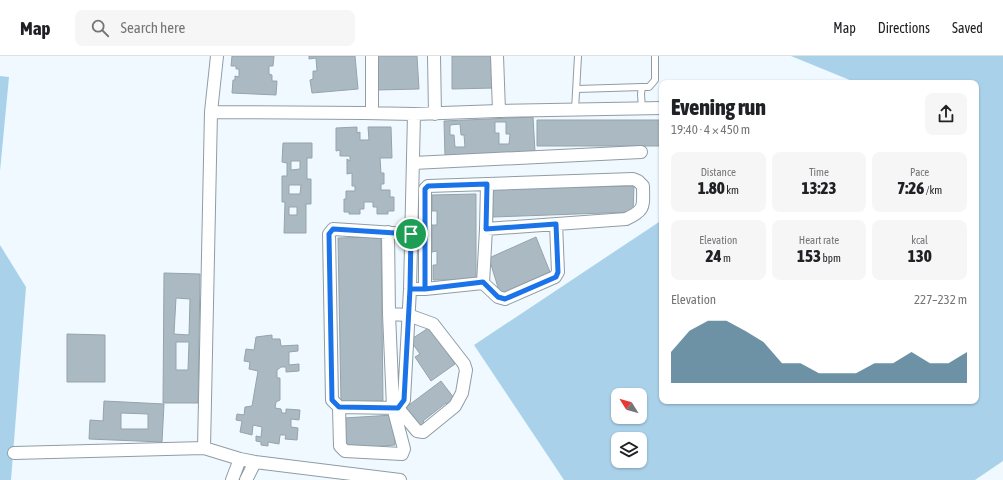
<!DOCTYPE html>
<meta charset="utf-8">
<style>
:root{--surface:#fff;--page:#f6f6f6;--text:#202124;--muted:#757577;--line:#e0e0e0;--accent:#306581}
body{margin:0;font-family:"Asap Condensed",sans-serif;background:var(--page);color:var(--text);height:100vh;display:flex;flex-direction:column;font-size:15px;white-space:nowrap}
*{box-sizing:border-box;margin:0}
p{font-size:13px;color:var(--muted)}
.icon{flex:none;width:22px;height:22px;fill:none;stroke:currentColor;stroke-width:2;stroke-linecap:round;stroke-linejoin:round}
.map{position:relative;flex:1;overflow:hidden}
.sheet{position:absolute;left:659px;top:24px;width:320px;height:324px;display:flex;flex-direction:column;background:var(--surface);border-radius:8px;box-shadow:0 1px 3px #0004}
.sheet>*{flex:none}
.needle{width:26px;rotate:307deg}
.fabs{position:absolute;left:611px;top:332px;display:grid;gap:8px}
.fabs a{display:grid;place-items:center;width:36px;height:36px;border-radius:8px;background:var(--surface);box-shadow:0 1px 3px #0004;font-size:20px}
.pin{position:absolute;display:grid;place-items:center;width:34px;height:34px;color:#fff;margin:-17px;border:2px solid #fff;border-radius:50%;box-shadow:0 1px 4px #0007}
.round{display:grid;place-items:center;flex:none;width:42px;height:42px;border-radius:8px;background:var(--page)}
.head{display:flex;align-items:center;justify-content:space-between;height:68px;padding:0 12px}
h1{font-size:22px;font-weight:800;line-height:30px}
.metrics{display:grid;grid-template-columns:repeat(3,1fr);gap:6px;height:68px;padding:4px 12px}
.metrics div{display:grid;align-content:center;border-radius:8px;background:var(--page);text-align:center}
.metrics b{font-size:17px;font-weight:800}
.metrics small{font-size:11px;font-weight:400}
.metrics p{font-size:11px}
.chart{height:112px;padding:8px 12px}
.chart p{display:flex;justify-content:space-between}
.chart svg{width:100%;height:72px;margin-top:4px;fill:var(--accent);opacity:.7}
header{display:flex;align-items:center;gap:24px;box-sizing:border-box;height:56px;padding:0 20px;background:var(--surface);border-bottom:1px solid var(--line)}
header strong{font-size:19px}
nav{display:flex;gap:22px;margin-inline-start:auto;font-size:14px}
.search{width:280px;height:36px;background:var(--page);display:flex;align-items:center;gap:10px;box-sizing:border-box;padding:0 14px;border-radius:8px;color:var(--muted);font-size:15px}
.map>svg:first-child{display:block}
.green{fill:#a9d2ea;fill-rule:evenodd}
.building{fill:#abb9c2;stroke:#95a3ab;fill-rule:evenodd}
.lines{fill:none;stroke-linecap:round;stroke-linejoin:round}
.lane-casing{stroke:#8f9da5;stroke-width:8}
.street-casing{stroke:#8f9da5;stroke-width:14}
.lane{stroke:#fff;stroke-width:6}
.street{stroke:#fff;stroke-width:12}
.route-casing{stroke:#fff;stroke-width:8}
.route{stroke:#1a73e8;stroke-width:5}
</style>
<header>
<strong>Map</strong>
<div class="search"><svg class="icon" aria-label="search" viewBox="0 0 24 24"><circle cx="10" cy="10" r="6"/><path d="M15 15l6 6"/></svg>Search here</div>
<nav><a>Map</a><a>Directions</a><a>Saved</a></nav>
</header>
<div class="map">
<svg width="1003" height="424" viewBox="0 0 1003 424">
<rect width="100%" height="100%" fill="#f0f9ff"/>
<path class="green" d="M791 0H1003V405L975 424H564L474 289 662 164V345H976V27H857ZM618 339H640V361H618ZM618 383H640V405H618Z
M0 20 9 21 0 115Z
M0 189 26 231 11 424H0Z"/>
<path class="building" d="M232 0H274L273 10H269V18L272 19V25H277L276 39 232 37 233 24H235V20L239 21V13H236V10H231Z
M309 0H355L358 33 312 37 310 24 313 23V15H317L316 2 309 3Z
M376 0H417L419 33 377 34Z
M452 0H494V32L452 33Z
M533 61 535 96 445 100 444 65ZM495 66H506V78H510L509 88H499V77H495ZM460 68 461 79H464L465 91H455L454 79H450V69Z
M537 64H662V90H537Z
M357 71V77L360 76V84H369L368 71H391L392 102H380L381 117H384V128H381V134H390V141H394V155H388V158H377V151H373V146H364V153H360V158H349V156H344V143H346V135H355V130H352V117L347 118V103L350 105V100H340V94L336 95V72Z
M283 87H312V102H307V123H311V148H306V177H284L285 146H282V120H287V107L282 106ZM291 105H300V113L291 114ZM289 129H301L300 138H289ZM289 151H297V159H289Z
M634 130 633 156 493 161 492 133Z
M476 138V224H433V209H437V195L432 196V169H437V155H432V139Z
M381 181 383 345 341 346 338 182Z
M536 181 550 216 500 238 489 202Z
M164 217 200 218 198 347H163ZM176 242 190 243 189 279 174 278ZM176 286H189L188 314H176Z
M430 271 455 308 431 325 415 301 420 298 410 284Z
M67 278 105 279V326H67Z
M272 279V283H280L281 290 298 289V295L289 296V309L299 308V315L286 316V311H281L277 314V322H280V344L276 346 275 352 281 353 282 357H286V353L300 354 299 364 291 363V371L298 372 297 384 285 383 286 379H280L279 388 268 386V390L261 389V386L256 385V380L261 381 262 371 253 369 252 379 240 376 242 365 236 364 237 358 244 359 245 351 252 350 258 315 249 313 250 306 244 305 246 293 254 294 256 281Z
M441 325 457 346 449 351 446 347 423 365 426 369 420 373 405 352Z
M104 345 164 348 162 386 89 383 90 364 103 365ZM121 357 148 358V373H121Z
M393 359 395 389 346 393 344 362Z"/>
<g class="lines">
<g class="lane-casing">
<path id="lane" d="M577 33 642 31
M642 53 641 38 642 31H649L655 24V0
M575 54 578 0"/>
</g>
<g class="street-casing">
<path id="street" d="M217 0 211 56 364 57 414 58 499 55 662 52
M434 0 435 58
M497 0 499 55
M372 57V0
M413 107 641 96
M486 173 487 128
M411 178 333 173 329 178 332 344 339 351 398 352 404 344 410 233 414 58
M483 227 498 241 505 243 555 221 558 216 556 168
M410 233H425L483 227 486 173 626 163C646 154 643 150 643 130L638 125 633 123 428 130 425 133V233
M389 258 408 259 433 268 464 308 466 314 462 337 455 350 423 376 417 375 398 352
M339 351 340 390 345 395 402 398 404 393 393 351 389 258 388 176
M204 392 211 56
M14 397 204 392 240 403 255 406 400 424
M232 424 240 403
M246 424 255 406"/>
</g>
<use href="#lane" class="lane"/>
<use href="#street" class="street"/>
</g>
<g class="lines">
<g class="route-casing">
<path id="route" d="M411 178 333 173 329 178 332 344 339 351 398 352 404 344 410 233H425L483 226 498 241 505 243 556 221 558 216 556 168 486 173 487 128 428 130 425 133V233H410L411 178"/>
</g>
<use href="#route" class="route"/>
</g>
</svg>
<div class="fabs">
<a><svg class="needle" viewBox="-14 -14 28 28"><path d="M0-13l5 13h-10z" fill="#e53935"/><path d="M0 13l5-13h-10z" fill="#757577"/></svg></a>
<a><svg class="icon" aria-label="layers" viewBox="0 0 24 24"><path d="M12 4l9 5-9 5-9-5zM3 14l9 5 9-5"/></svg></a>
</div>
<div class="pin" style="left:411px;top:178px;background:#1e9e55"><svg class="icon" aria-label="arrive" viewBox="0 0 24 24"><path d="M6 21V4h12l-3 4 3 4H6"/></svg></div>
<section class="sheet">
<div class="head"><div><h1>Evening run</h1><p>19:40 · 4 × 450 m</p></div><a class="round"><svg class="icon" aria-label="share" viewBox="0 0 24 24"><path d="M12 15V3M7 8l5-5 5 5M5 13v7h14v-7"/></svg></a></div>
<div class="metrics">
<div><p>Distance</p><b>1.80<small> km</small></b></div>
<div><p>Time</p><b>13:23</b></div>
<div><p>Pace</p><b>7:26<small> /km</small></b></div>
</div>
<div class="metrics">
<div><p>Elevation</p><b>24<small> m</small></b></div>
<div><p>Heart rate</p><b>153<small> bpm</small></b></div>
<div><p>kcal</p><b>130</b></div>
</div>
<div class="chart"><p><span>Elevation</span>227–232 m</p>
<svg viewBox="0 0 160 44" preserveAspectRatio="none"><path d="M0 44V25L10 12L20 6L30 6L40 12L50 19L60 32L70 32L80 38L90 38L100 38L110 32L120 32L130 25L140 32L150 32L160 25V44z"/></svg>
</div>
</section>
</div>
